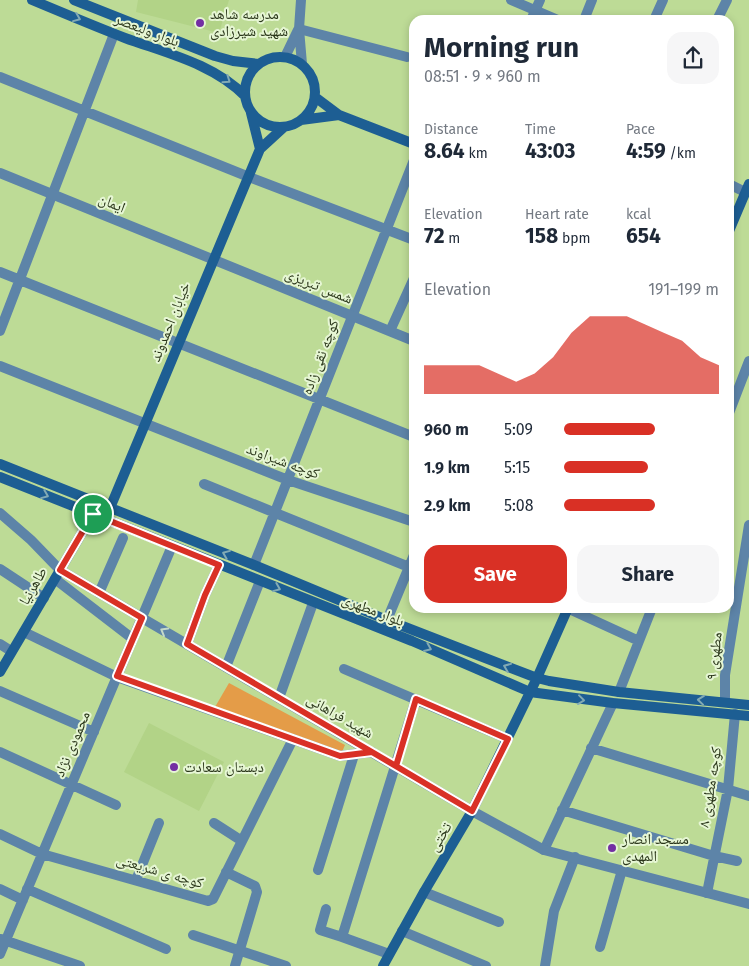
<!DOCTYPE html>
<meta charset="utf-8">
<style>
:root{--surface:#fff;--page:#f6f6f7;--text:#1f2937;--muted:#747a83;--accent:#d93025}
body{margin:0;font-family:"Fira Sans","Noto Naskh Arabic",sans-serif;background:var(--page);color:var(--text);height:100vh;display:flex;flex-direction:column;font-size:19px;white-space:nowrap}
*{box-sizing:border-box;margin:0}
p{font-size:16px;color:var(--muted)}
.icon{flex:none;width:28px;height:28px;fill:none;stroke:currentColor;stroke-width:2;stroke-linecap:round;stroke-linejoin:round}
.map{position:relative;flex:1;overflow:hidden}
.panel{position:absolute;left:409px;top:15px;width:325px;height:598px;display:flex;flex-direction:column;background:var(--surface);border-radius:15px;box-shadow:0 2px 8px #0003}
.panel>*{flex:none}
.pin{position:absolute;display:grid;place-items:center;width:42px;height:42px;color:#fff;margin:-21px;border:2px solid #fff;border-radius:50%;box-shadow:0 1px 5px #0007}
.round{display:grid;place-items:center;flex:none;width:52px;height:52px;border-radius:15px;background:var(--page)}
.headline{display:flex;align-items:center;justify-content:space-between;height:85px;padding:0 15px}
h1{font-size:28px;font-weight:700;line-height:38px}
.figures{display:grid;grid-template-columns:repeat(3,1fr);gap:8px;height:85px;padding:5px 15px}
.figures div{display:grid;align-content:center}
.figures b{font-size:21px;font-weight:700}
.figures small{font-size:14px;font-weight:400}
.figures p{font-size:14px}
.chart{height:140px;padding:10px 15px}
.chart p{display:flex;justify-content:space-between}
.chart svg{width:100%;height:90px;margin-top:5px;fill:var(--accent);opacity:.7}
.cta{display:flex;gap:10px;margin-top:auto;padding:10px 15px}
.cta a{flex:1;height:58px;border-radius:15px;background:var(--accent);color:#fff;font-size:20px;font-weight:700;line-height:58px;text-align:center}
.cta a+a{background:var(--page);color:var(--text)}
ul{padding:0 15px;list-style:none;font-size:16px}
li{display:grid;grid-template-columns:80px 60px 1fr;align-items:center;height:38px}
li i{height:12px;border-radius:6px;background:var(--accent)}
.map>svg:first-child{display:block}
.built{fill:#b2d387}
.green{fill:#e49c48}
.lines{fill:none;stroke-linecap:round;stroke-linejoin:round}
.minor{stroke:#5d84a8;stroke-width:10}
.tertiary{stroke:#5d84a8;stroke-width:10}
.secondary{stroke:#1d5e93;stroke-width:10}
.oneway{stroke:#82aab4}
.oneway2{stroke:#c4dac9}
.route-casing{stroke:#fff;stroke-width:10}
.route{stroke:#d93025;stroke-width:6}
.poi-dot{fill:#732fa3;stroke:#e6f6d4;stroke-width:2}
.labels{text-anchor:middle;stroke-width:4;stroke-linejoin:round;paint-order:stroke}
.poi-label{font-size:15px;fill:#2b371b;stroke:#e6f6d4;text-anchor:start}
.street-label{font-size:15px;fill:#2b371b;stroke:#e6f6d4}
</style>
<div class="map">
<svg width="749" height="966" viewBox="0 0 749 966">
<rect width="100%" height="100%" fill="#bddb96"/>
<path class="built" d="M138 0H229L219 33 136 12Z
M149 723 224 762 199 811 124 772Z"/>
<path class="green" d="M229 683 345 745 342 752 215 707Z"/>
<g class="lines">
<path class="minor" d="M511 0 558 20
M584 20 592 0
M654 20 663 0
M717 20 727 0
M299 29 407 57
M0 77 249 177 414 240
M729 184 745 192
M0 272 414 437
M0 331 114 34
M0 366 288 480 414 522
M729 413 749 361
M204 484 409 567
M0 513 31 540 60 570
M254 565 414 160
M0 569 44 598
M55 579 133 639
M99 593 123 538
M567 608 639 641
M387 620 414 555
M24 632 117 677
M0 644 11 651
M187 644 205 595 219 565
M226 667 260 581
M344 669 508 739
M0 691 94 732
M619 692 652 608
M279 698 313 603
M725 702V675L749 525
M591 748 749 796
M0 752 116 805
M562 810 714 856 737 861
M214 823 242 841
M0 834 42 854 208 901 213 899 293 739
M544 850 613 703
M318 870 354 755
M226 872 255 886 257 892 235 966
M136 880 159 823
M0 889 23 900
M27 889 166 949
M424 892 499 922
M707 893 728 789 735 714
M326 909 320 930 342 937
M402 931 486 966
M193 935 286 966
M1 939 80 966
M600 947 622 870
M0 954 172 546
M389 954 342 937 416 699
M545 966 554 911 575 857"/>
<path class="tertiary" d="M301 0 299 29 302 64
M531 20 540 0
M285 57 298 30
M0 173 414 341
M390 331 414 278
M60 570 472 811 544 850 749 904
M117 677 340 756 372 752"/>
<path class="secondary" d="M32 0C63 13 94 26 125 38 166 53 214 64 245 96
M74 0 215 56 233 61 259 64
M245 92a35 35 0 1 1 70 0a35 35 0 1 1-70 0Z
M315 97 339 115 414 144
M251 113 260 149
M301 120 339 115
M729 231 749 184
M0 464 254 565 387 620 537 678 549 681 619 692 749 705
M0 477 412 641 530 692 613 703 749 716
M0 672 93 514 110 508 260 149 284 127
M383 966 424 892 472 811 537 678 568 608"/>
</g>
<defs><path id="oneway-chevron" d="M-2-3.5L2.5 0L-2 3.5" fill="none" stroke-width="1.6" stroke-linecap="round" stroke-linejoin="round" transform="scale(1.25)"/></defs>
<g class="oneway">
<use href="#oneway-chevron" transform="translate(77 18) rotate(22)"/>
<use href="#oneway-chevron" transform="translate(227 80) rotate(35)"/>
<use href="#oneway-chevron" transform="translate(45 495) rotate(22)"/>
<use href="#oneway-chevron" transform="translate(226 554) rotate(-158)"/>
<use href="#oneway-chevron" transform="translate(277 588) rotate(22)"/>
<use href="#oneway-chevron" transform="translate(428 648) rotate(23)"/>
<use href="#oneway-chevron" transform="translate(507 667) rotate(-158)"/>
<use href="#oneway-chevron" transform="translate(581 700) rotate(7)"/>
<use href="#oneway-chevron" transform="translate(701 700) rotate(-174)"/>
</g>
<use class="oneway2" href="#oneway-chevron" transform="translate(164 631) rotate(-150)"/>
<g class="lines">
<g class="route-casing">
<path id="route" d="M93 514 60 570 142 618 117 676 340 756 372 752 472 811 508 739 416 699 396 766 187 644 205 595 219 565 93 514"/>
</g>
<use href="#route" class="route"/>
</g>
<g class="poi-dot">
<circle cx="200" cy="23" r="5"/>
<circle cx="174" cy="767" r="5"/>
<circle cx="612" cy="848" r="5"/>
</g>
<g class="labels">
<g class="poi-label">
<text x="210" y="19">مدرسه شاهد<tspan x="210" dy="17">شهید شیرزادی</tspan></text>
<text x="184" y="772">دبستان سعادت</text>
<text x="622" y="844">مسجد انصار<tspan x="622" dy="17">المهدی</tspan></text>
</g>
<g class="street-label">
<text transform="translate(147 30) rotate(21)" y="5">بلوار ولیعصر</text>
<text transform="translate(112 203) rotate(22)" y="5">ایمان</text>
<text transform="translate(319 286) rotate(22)" y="5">شمس تبریزی</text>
<text transform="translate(170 322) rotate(-68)" y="5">خیابان احمدوند</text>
<text transform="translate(320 357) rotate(-69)" y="5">کوچه نقی زاده</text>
<text transform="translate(283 461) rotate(20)" y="5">کوچه شیراوند</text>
<text transform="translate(33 586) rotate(-60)" y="5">طاهرنیا</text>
<text transform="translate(373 610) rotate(21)" y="5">بلوار مطهری</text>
<text transform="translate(714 656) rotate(-83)" y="5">مطهری ۹</text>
<text transform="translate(340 716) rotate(30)" y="5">شهید فراهانی</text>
<text transform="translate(72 744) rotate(-67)" y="5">محمودی نژاد</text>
<text transform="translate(710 787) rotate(-81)" y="5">کوچه مطهری ۸</text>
<text transform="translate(440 837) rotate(-60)" y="5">تختی</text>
<text transform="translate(160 871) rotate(16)" y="5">کوچه ی شریعتی</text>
</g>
</g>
</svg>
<div class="pin" style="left:93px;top:514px;background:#1e9e55"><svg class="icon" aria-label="arrive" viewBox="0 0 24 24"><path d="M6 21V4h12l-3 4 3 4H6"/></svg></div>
<section class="panel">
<div class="headline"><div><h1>Morning run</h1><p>08:51 · 9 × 960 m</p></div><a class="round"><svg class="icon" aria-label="share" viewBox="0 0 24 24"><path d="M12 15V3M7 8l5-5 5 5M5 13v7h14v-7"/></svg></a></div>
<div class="figures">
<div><p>Distance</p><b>8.64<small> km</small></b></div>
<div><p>Time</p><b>43:03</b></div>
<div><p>Pace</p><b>4:59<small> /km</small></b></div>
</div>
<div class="figures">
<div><p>Elevation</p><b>72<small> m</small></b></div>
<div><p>Heart rate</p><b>158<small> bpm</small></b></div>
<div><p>kcal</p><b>654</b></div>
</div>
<div class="chart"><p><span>Elevation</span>191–199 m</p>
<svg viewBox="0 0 160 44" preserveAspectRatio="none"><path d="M0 44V30L10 30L20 30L30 30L40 34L50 38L60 34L70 26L80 14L90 6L100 6L110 6L120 10L130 14L140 18L150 26L160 30V44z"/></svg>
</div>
<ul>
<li><b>960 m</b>5:09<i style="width:59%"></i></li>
<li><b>1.9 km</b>5:15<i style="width:54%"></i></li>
<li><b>2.9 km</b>5:08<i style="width:59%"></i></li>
</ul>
<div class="cta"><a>Save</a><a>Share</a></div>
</section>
</div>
